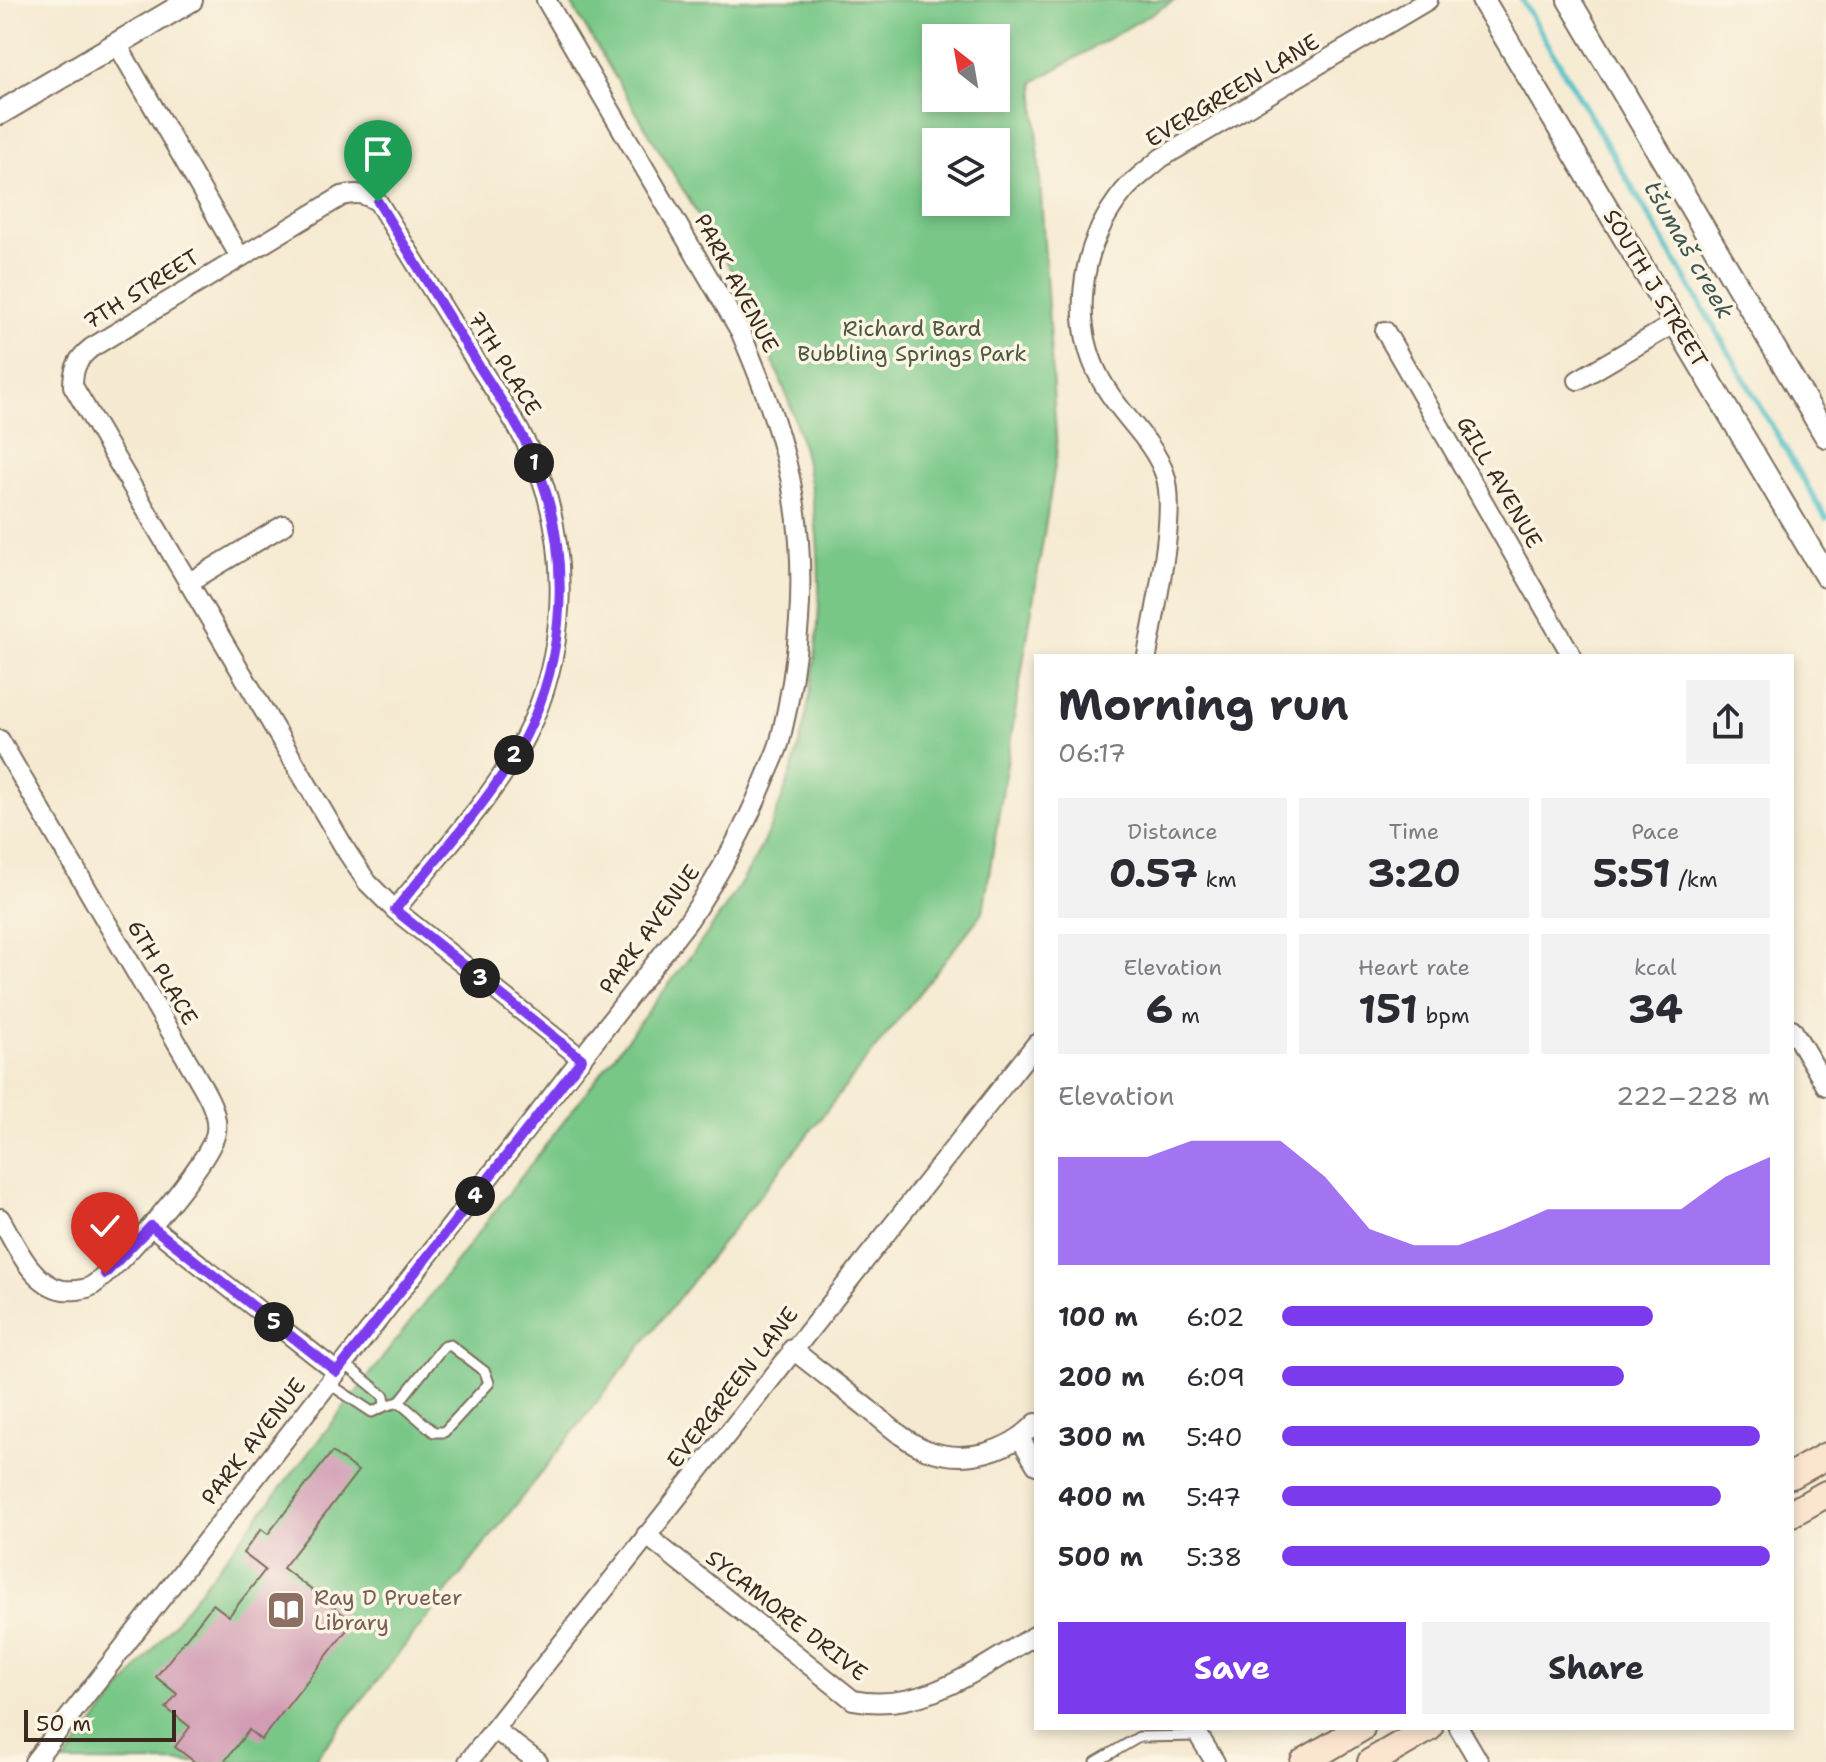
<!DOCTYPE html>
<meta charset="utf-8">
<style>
:root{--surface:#fff;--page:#f2f2f3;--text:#2b2b33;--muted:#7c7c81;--accent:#7c3aed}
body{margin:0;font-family:"Shantell Sans",sans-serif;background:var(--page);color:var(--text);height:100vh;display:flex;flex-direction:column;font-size:30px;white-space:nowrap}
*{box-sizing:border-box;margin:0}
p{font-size:26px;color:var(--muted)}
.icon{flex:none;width:44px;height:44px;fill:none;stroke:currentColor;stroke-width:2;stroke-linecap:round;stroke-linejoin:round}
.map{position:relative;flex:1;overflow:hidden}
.panel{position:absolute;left:1034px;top:654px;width:760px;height:1076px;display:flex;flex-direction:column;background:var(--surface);border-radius:0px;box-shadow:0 4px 12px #0003}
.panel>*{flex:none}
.needle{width:52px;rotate:329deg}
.controls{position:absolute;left:922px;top:24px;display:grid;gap:16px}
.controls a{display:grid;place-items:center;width:88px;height:88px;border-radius:0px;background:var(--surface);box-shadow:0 4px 12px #0003;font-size:40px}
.scale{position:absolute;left:24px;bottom:20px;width:152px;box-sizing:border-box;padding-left:8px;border:4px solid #3b2a1e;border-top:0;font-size:22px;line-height:28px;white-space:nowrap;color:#3b2a1e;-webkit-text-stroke:6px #fcf5e5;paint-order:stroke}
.pin{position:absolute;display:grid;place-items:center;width:68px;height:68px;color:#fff;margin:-82px -34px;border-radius:50% 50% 50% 0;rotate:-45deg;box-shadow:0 0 8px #0007}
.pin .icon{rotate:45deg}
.km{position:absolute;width:40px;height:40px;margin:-20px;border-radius:50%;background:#222;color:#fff;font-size:22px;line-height:40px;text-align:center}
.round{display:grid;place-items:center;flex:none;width:84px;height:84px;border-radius:0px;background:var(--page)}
.overview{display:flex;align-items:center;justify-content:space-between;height:136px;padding:0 24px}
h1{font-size:44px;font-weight:700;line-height:60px}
.figures{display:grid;grid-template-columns:repeat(3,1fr);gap:12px;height:136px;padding:8px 24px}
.figures div{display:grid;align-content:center;border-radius:0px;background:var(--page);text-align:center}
.figures b{font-size:40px;font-weight:700}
.figures small{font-size:22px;font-weight:400}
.figures p{font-size:22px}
.chart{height:224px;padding:16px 24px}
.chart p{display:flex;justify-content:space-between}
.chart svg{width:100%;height:144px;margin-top:8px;fill:var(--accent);opacity:.7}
.action{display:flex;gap:16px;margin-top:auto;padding:16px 24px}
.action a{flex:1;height:92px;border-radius:0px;background:var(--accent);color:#fff;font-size:32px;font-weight:700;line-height:92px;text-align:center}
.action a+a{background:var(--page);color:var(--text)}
ul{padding:0 24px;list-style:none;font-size:26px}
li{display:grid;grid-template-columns:128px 96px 1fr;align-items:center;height:60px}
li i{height:20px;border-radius:10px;background:var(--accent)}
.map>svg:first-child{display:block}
.green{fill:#78c787;stroke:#5a7852;stroke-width:2;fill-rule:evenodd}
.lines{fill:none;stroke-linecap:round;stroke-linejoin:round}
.stream{stroke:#4fbec6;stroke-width:6}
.building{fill:#d19cb4}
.service-casing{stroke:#7c6d5d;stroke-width:13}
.minor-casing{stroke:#7c6d5d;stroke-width:22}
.tertiary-casing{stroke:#7c6d5d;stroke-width:26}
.secondary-casing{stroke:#7c6d5d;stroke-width:30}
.service{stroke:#fff;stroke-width:9}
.minor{stroke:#fff;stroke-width:18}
.tertiary{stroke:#fff;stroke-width:22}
.secondary{stroke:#fce5cf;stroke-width:26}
.route-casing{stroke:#fff;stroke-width:16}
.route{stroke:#7c3aed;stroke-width:10}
.labels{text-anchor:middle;stroke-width:7;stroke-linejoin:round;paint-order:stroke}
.street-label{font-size:22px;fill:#3b2a1e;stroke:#fcf5e5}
.park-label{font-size:22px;fill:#4d593e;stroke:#fcf5e5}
.education-label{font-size:22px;fill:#785e54;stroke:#fcf5e5;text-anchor:start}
.water-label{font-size:24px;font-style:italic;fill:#415650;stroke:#fcf5e5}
</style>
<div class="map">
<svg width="1826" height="1762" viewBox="0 0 1826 1762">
<rect width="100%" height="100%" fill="#fcf5e5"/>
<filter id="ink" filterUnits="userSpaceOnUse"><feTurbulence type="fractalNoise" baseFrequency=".0125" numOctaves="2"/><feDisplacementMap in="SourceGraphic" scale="16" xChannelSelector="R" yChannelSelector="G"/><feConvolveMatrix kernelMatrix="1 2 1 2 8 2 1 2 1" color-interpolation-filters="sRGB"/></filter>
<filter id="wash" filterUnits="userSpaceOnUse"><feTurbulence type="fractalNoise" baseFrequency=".006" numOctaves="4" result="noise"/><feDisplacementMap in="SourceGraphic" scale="32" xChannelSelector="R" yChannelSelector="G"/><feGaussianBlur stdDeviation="1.8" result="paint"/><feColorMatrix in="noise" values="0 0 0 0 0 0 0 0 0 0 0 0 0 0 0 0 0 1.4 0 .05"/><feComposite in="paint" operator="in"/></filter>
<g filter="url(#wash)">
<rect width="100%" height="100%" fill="#f5ead1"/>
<path class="green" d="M569 0H1175L1034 82 1057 453 983 912 313 1762H64L351 1399 699 945C721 914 744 882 761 847 826 715 837 547 791 408 777 365 756 325 735 286L736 278ZM936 38H996V98H936ZM936 142H996V202H936Z"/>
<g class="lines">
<path class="stream" d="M1522 0 1826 518"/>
</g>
<g id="blocks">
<path class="building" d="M332 1452 358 1471 283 1568 353 1622 261 1740 249 1730 224 1762H195L175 1747 190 1727 166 1708 177 1694 156 1677 213 1604 229 1616 265 1570 243 1553 261 1529 268 1534Z"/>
</g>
</g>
<g filter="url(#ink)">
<use href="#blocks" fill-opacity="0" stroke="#7c6d5d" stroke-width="2"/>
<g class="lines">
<g class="service-casing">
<path id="service" d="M328 1383 372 1412 385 1406 384 1396 344 1363
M385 1406 399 1402 443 1347 450 1345 485 1372 489 1383 444 1432H434L399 1402
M1096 1762 1139 1737 1199 1736 1204 1728"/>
</g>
<g class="minor-casing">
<path id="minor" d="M117 44 240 257
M1385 331 1572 656
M1578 380 1677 322
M188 583 284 525
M1147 656C1154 614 1178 512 1165 475 1154 442 1125 419 1107 390 1067 328 1079 246 1124 191 1134 179 1149 169 1161 158L1428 0
M0 740 193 1070C203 1088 219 1110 216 1132 212 1160 119 1267 93 1285 86 1290 72 1291 63 1290 31 1284 15 1243 0 1218
M395 910C438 856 495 796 526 735 566 656 570 557 540 474 525 434 500 399 477 363 444 309 411 256 378 202 365 194 357 192 342 196L91 348C77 359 73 369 73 386L347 852 367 882 395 910 582 1059
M1792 1029 1826 1086
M151 1226 337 1372
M792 1349C818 1370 845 1390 871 1411 888 1425 906 1442 927 1450 965 1464 1009 1452 1036 1423
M1020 1438 1036 1465
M646 1535 853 1700C923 1714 979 1668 1036 1635
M1459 1728 1479 1762
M494 1729 538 1762
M1199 1736 1215 1762
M34 1762 689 920C719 875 744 831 764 781 769 768 776 755 780 741 799 664 807 578 794 499 785 441 763 385 740 331L546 0
M468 1762 1036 1044"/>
</g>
<g class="tertiary-casing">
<path id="tertiary" d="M1483 0 1826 576
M1569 0 1826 436
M0 113 191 0"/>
</g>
<g class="secondary-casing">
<path id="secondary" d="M1792 1475 1826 1456
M1792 1513 1826 1494
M1304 1762 1361 1728
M1371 1762 1429 1728"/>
</g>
<use href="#service" class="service"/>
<use href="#minor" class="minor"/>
<use href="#tertiary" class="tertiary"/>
<use href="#secondary" class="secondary"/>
</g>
</g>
<g class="lines" filter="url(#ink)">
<g class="route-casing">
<path id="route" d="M105 1274 151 1226 337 1372 582 1059 395 910C438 856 495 796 526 735 566 656 570 557 540 474 525 434 500 399 477 363 444 309 411 256 378 202"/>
</g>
<use href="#route" class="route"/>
</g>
<defs>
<g id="library-square" transform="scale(2)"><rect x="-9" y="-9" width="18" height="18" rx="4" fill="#8d6e63" stroke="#fcf5e5"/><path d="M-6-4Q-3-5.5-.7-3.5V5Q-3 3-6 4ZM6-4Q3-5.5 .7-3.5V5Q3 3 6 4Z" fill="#fff"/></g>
</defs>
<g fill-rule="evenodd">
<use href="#library-square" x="286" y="1610"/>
</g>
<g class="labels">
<g class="street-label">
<text transform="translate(1232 90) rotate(-31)" y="8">EVERGREEN LANE</text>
<text transform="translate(737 283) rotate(62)" y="8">PARK AVENUE</text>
<text transform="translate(1656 288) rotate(59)" y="8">SOUTH J STREET</text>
<text transform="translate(141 289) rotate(-32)" y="8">7TH STREET</text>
<text transform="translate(505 363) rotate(58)" y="8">7TH PLACE</text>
<text transform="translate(1500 482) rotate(60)" y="8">GILL AVENUE</text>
<text transform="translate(649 929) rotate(-54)" y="8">PARK AVENUE</text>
<text transform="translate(163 972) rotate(60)" y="8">6TH PLACE</text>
<text transform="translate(732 1387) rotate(-52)" y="8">EVERGREEN LANE</text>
<text transform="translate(253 1441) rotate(-52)" y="8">PARK AVENUE</text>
<text transform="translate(787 1615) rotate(38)" y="8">SYCAMORE DRIVE</text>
</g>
<g class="park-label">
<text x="912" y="336">Richard Bard<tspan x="912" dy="25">Bubbling Springs Park</tspan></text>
</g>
<g class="education-label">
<text x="314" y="1605">Ray D Prueter<tspan x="314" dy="25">Library</tspan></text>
</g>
<g class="water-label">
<text transform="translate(1689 250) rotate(60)" y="8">tšumaš creek</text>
</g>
</g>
</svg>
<div class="controls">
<a><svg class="needle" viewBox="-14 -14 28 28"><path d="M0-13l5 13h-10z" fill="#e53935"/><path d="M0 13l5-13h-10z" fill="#7c7c81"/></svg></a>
<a><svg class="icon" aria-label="layers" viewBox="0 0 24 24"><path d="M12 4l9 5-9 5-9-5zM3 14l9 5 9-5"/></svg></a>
</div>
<div class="scale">50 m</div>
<div class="pin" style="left:378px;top:202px;background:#1e9e55"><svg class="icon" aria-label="arrive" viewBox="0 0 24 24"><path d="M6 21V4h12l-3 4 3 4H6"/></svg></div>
<div class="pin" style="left:105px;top:1274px;background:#d93025"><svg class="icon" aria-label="check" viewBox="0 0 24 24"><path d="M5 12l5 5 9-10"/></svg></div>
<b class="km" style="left:534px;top:463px">1</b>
<b class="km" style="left:514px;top:755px">2</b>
<b class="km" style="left:480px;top:978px">3</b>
<b class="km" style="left:475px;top:1196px">4</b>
<b class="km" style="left:274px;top:1322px">5</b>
<section class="panel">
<div class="overview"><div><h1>Morning run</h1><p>06:17</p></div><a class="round"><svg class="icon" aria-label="share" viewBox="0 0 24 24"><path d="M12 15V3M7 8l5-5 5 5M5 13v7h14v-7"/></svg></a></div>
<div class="figures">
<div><p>Distance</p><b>0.57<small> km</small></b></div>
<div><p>Time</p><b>3:20</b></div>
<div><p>Pace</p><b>5:51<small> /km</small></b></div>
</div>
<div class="figures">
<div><p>Elevation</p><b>6<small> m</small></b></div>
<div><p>Heart rate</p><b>151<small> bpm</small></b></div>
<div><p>kcal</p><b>34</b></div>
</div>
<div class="chart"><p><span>Elevation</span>222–228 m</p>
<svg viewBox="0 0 160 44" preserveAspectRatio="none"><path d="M0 44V11L10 11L20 11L30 6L40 6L50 6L60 17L70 33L80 38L90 38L100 33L110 27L120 27L130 27L140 27L150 17L160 11V44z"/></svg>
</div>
<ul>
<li><b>100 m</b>6:02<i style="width:76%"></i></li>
<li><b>200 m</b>6:09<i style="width:70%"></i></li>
<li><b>300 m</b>5:40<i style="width:98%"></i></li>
<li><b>400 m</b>5:47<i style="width:90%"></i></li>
<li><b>500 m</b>5:38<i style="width:100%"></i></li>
</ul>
<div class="action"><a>Save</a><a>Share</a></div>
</section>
</div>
